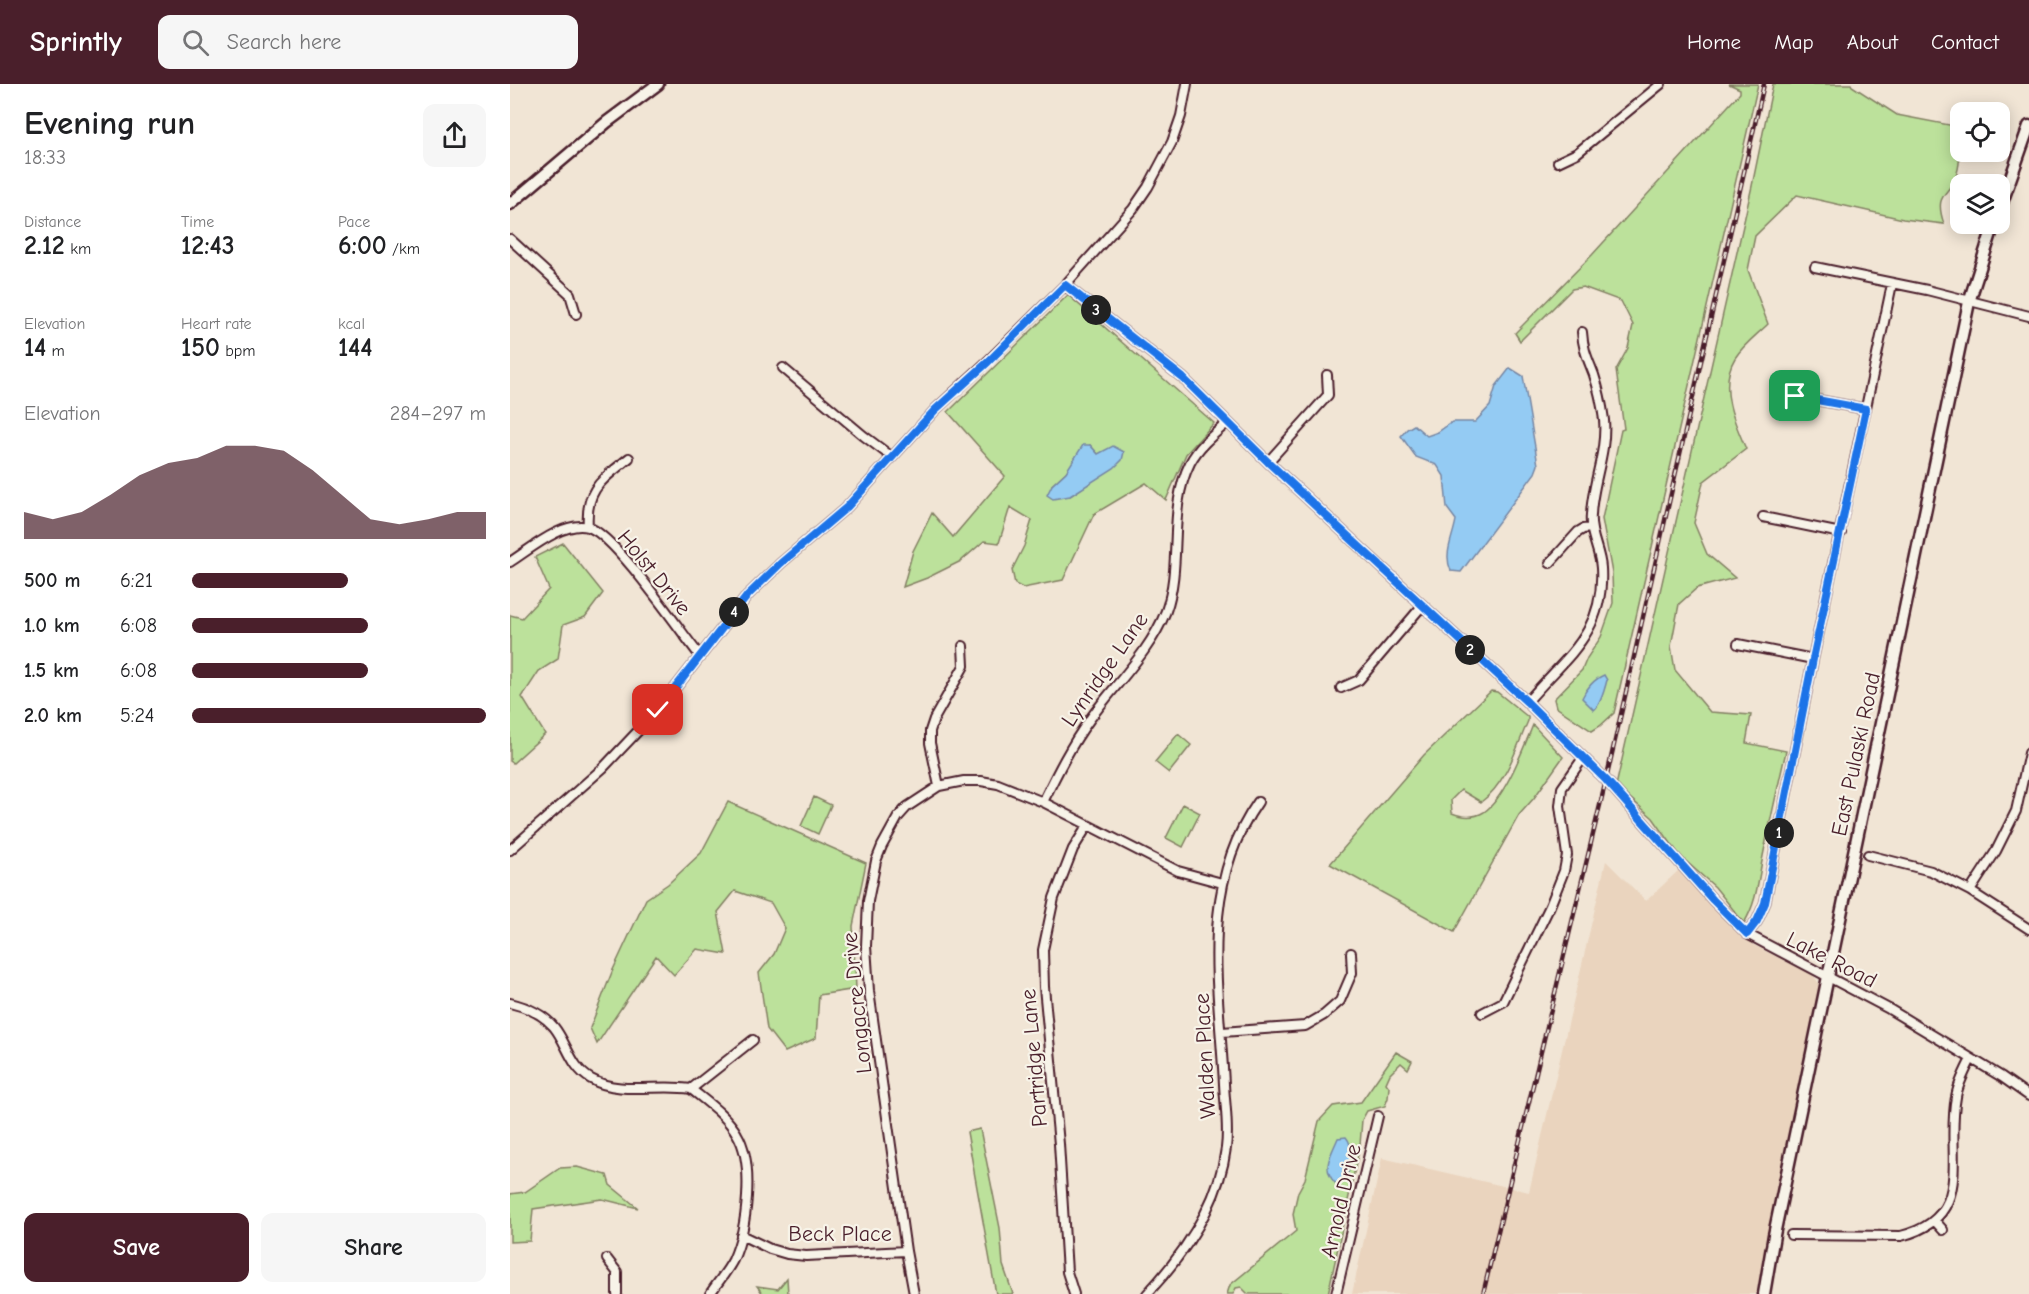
<!DOCTYPE html>
<meta charset="utf-8">
<style>
:root{--surface:#fff;--page:#f6f6f6;--text:#202124;--muted:#757577;--accent:#4a1f2b}
body{margin:0;font-family:"Comic Neue",sans-serif;background:var(--page);color:var(--text);height:100vh;display:flex;flex-direction:column;font-size:22px;white-space:nowrap}
*{box-sizing:border-box;margin:0}
p{font-size:20px;color:var(--muted)}
.icon{flex:none;width:33px;height:33px;fill:none;stroke:currentColor;stroke-width:2;stroke-linecap:round;stroke-linejoin:round}
.map{position:relative;flex:1;overflow:hidden}
.panel{display:flex;flex-direction:column;background:var(--surface);width:510px}
.panel>*{flex:none}
.tools{position:absolute;left:1440px;top:18px;display:grid;gap:12px}
.tools a{display:grid;place-items:center;width:60px;height:60px;border-radius:12px;background:var(--surface);box-shadow:0 3px 15px #0003;font-size:30px}
.pin{position:absolute;display:grid;place-items:center;width:51px;height:51px;color:#fff;margin:-26px;border-radius:12px;box-shadow:0 3px 9px #0006}
.km{position:absolute;width:30px;height:30px;margin:-15px;border-radius:50%;background:#222;color:#fff;font-size:16px;line-height:30px;text-align:center}
.round{display:grid;place-items:center;flex:none;width:63px;height:63px;border-radius:12px;background:var(--page)}
.head{display:flex;align-items:center;justify-content:space-between;height:102px;padding:0 24px}
h1{font-size:33px;font-weight:600;line-height:45px}
.metrics{display:grid;grid-template-columns:repeat(3,1fr);gap:9px;height:102px;padding:6px 24px}
.metrics div{display:grid;align-content:center}
.metrics b{font-size:26px;font-weight:600}
.metrics small{font-size:16px;font-weight:400}
.metrics p{font-size:16px}
.chart{height:168px;padding:12px 24px}
.chart p{display:flex;justify-content:space-between}
.chart svg{width:100%;height:108px;margin-top:6px;fill:var(--accent);opacity:.7}
.cta{display:flex;gap:12px;margin-top:auto;padding:12px 24px}
.cta a{flex:1;height:69px;border-radius:12px;background:var(--accent);color:#fff;font-size:24px;font-weight:600;line-height:69px;text-align:center}
.cta a+a{background:var(--page);color:var(--text)}
ul{padding:0 24px;list-style:none;font-size:20px}
li{display:grid;grid-template-columns:96px 72px 1fr;align-items:center;height:45px}
li i{height:15px;border-radius:8px;background:var(--accent)}
header{display:flex;align-items:center;gap:36px;box-sizing:border-box;height:84px;padding:0 30px;background:var(--accent);color:#fff}
header strong{font-size:28px}
nav{display:flex;gap:33px;margin-inline-start:auto;font-size:21px}
.search{width:420px;height:54px;background:var(--page);display:flex;align-items:center;gap:15px;box-sizing:border-box;padding:0 21px;border-radius:12px;color:var(--muted);font-size:22px}
main{display:flex;flex:1;min-height:0}
.map>svg:first-child{display:block}
.built{fill:#ead4be}
.green{fill:#bce19b;stroke:#838063;stroke-width:1.5;fill-rule:evenodd}
.water{fill:#94cbf3;stroke:#7686a3;stroke-width:1.5}
.lines{fill:none;stroke-linecap:round;stroke-linejoin:round}
.street-casing{stroke:#4a1f2b;stroke-width:12}
.secondary-casing{stroke:#4a1f2b;stroke-width:15}
.street{stroke:#f7f3e8;stroke-width:8}
.secondary{stroke:#f7f3e8;stroke-width:10}
.rail-casing{stroke:#4a1f2b;stroke-width:4.5}
.rail{stroke:#f7f3e8;stroke-width:2;stroke-dasharray:7;stroke-linecap:butt}
.route-casing{stroke:#fff;stroke-width:12}
.route{stroke:#1a73e8;stroke-width:8}
.labels{text-anchor:middle;stroke-width:4.5;stroke-linejoin:round;paint-order:stroke}
.street-label{font-size:22px;fill:#4a1f2b;stroke:#f7f3e8}
</style>
<header>
<strong>Sprintly</strong>
<div class="search"><svg class="icon" aria-label="search" viewBox="0 0 24 24"><circle cx="10" cy="10" r="6"/><path d="M15 15l6 6"/></svg>Search here</div>
<nav><a>Home</a><a>Map</a><a>About</a><a>Contact</a></nav>
</header>
<main>
<section class="panel">
<div class="head"><div><h1>Evening run</h1><p>18:33</p></div><a class="round"><svg class="icon" aria-label="share" viewBox="0 0 24 24"><path d="M12 15V3M7 8l5-5 5 5M5 13v7h14v-7"/></svg></a></div>
<div class="metrics">
<div><p>Distance</p><b>2.12<small> km</small></b></div>
<div><p>Time</p><b>12:43</b></div>
<div><p>Pace</p><b>6:00<small> /km</small></b></div>
</div>
<div class="metrics">
<div><p>Elevation</p><b>14<small> m</small></b></div>
<div><p>Heart rate</p><b>150<small> bpm</small></b></div>
<div><p>kcal</p><b>144</b></div>
</div>
<div class="chart"><p><span>Elevation</span>284–297 m</p>
<svg viewBox="0 0 160 44" preserveAspectRatio="none"><path d="M0 44V33L10 36L20 33L30 26L40 18L50 13L60 11L70 6L80 6L90 8L100 16L110 26L120 36L130 38L140 36L150 33L160 33V44z"/></svg>
</div>
<ul>
<li><b>500 m</b>6:21<i style="width:53%"></i></li>
<li><b>1.0 km</b>6:08<i style="width:60%"></i></li>
<li><b>1.5 km</b>6:08<i style="width:60%"></i></li>
<li><b>2.0 km</b>5:24<i style="width:100%"></i></li>
</ul>
<div class="cta"><a>Save</a><a>Share</a></div>
</section>
<div class="map">
<svg width="1519" height="1210" viewBox="0 0 1519 1210">
<rect width="100%" height="100%" fill="#f1e5d5"/>
<filter id="ink" filterUnits="userSpaceOnUse"><feTurbulence type="fractalNoise" baseFrequency=".0167" numOctaves="2"/><feDisplacementMap in="SourceGraphic" scale="12" xChannelSelector="R" yChannelSelector="G"/><feConvolveMatrix kernelMatrix="1 2 1 2 8 2 1 2 1" color-interpolation-filters="sRGB"/></filter>
<g filter="url(#ink)">
<path class="built" d="M1096 777 1136 817 1169 786 1225 847 1245 862 1303 891 1310 901 1246 1210H842L872 1074 1019 1108Z"/>
<path class="green" d="M1219 0H1248L1104 629 1090 642 1082 647 1046 623 1044 615 1072 586 1077 574 1091 553 1103 519 1102 489 1092 435 1111 346 1114 345 1106 286 1118 264 1123 241 1111 217 1073 203 1062 205 1010 257 1005 249 1082 171 1230 9V5Z
M1263 0H1341L1342 2 1387 31 1450 43C1450 56 1451 72 1448 85 1443 113 1422 105 1434 140L1393 135 1287 111 1245 152 1238 186 1258 240C1248 250 1233 261 1225 274 1208 302 1224 338 1236 365L1193 398 1184 439 1197 470 1225 494 1187 504 1169 520 1161 562 1165 586 1200 628 1241 631 1236 659 1276 667C1268 702 1260 737 1253 772 1248 796 1247 818 1234 839L1205 803 1170 772 1143 734 1106 702 1242 102Z
M558 211 704 339 676 370 656 416 636 399 584 430 553 496 513 504 505 500 502 486 514 462 522 436 500 423 489 459 474 457 451 477 417 494 393 503 403 467 422 429 443 453 495 392 438 328ZM580 361 588 370 587 394 560 412 542 401 556 388Z
M53 459 93 509 75 533 53 541 48 575 29 587 12 613 35 650 3 679 0 677V531L12 534 39 505 25 473Z
M981 607 987 608 1018 633V637C1006 665 996 700 971 718L951 706 941 716 942 729C952 733 964 734 974 728 995 714 1013 665 1023 641L1053 673 1024 714 1009 731 944 848 820 780 914 671Z
M668 650 681 661 659 689 645 678Z
M304 713 321 721 308 750 291 742Z
M218 718 356 779 343 842 346 905 309 911 306 954 275 968 257 945 249 889 264 870 275 844 261 819 225 807 208 828 216 870 187 865 164 891 146 872 87 960 80 944 102 888 136 815 158 800 191 769Z
M673 720 690 729 673 763 656 754Z
M886 968 902 977 898 985 891 979 880 990 876 999 879 1003 878 1014 875 1022 857 1027 852 1036 850 1061 818 1210H738L731 1203 726 1204 723 1210H717L720 1201 786 1147 783 1130 788 1108 795 1095 809 1037 823 1022 851 1018Z
M470 1045 490 1144 493 1181 503 1210H486L457 1048Z
M67 1083 97 1091 100 1101 128 1124 92 1115 23 1125 20 1157 0 1158V1110L15 1108 50 1084Z
M277 1194 278 1210H253L247 1202 268 1205Z"/>
<path class="water" d="M1000 284 1013 292 1028 381 1025 389 951 488 941 487C933 470 943 454 946 436L937 424 934 392 927 381 906 373 891 352 897 345 904 341 917 352 928 348 942 338H965L980 322 986 302Z
M573 361H580L588 370 603 362 614 368 612 376 604 384 560 412 543 415 537 411 542 401 556 388Z
M1094 591 1097 596C1095 604 1090 621 1084 626L1072 614C1076 605 1084 595 1094 591Z
M836 1053C844 1062 842 1086 834 1095 833 1096 826 1099 825 1099 811 1084 821 1071 828 1054Z"/>
<g class="lines">
<g class="street-casing">
<path id="street" d="M1048 78 1067 69 1151 0
M0 155 60 210 66 230
M1305 183 1417 206 1519 232
M555 201 673 294 758 378 1017 618 1096 696 1203 816 1237 850 1379 925 1492 993 1519 1012
M273 284 354 352 382 373
M1285 312 1356 325
M758 378 818 311 817 291
M1253 433 1331 449
M78 443C75 405 92 396 119 374
M0 478C19 466 54 436 78 443 105 451 170 547 190 572
M1040 479 1068 448 1073 445 1080 444
M1228 560 1303 575
M831 604 849 596 912 522
M1017 618C1055 573 1095 550 1091 484 1090 466 1079 450 1081 431 1082 399 1097 369 1094 336 1092 321 1089 306 1084 291 1078 275 1073 266 1072 248
M429 702 420 659V647L424 635 454 582 453 562
M533 718C547 689 561 661 580 635 606 599 640 568 656 527 673 479 657 425 680 379 689 362 703 351 717 339
M0 766 93 684 148 626 238 511 271 479 337 423 425 326 478 277 555 201 623 125 638 103 662 58 671 32 677 0
M1358 771 1421 787 1460 807 1519 845
M1460 807 1486 767 1506 727 1519 669
M1237 850 1247 837 1255 819 1303 575 1382 200
M0 919C17 923 32 929 44 943 57 959 61 984 81 995 111 1012 148 999 181 1005L243 956
M972 929 993 918 1040 822 1054 787 1057 771 1050 722 1052 704 1073 674
M712 948 795 942 814 931 830 917 842 889 841 869
M181 1005C197 1018 217 1032 227 1050 245 1080 237 1145 223 1176 217 1188 207 1199 200 1210
M1425 1137 1433 1146
M231 1151 260 1165 277 1170 296 1172 396 1167
M1281 1151 1391 1152C1467 1133 1435 1070 1446 1013 1448 1000 1455 987 1461 975
M97 1175 107 1188V1210
M404 1210 396 1167 359 907 356 862 358 817 366 777 372 762 388 733 397 723 429 702 454 697H471L488 700 533 718 668 787 712 799
M564 1210 557 1188 549 1060 534 903 533 866 544 814 563 765 578 741
M637 1210C674 1170 709 1120 716 1064 719 1043 715 1022 714 1000 709 903 688 804 748 718
M826 1210 868 1032"/>
</g>
<g class="secondary-casing">
<path id="secondary" d="M0 120 97 38 148 0
M1490 124 1519 42
M1254 1210 1264 1151 1459 218 1484 140"/>
</g>
<use href="#street" class="street"/>
<use href="#secondary" class="secondary"/>
<g class="rail-casing">
<path id="rail" d="M973 1210 1096 696 1254 0"/>
</g>
<use href="#rail" class="rail"/>
</g>
</g>
<g class="lines" filter="url(#ink)">
<g class="route-casing">
<path id="route" d="M148 626 238 511 271 479 337 423 425 326 478 278 555 201 673 294 758 378 1017 618 1096 696 1203 816 1237 850 1247 837 1255 819 1303 575 1356 325 1285 312"/>
</g>
<use href="#route" class="route"/>
</g>
<g class="labels">
<g class="street-label">
<text transform="translate(145 488) rotate(51)" y="8">Holst Drive</text>
<text transform="translate(594 585) rotate(-55)" y="8">Lynridge Lane</text>
<text transform="translate(1345 670) rotate(-78)" y="8">East Pulaski Road</text>
<text transform="translate(1322 875) rotate(27)" y="8">Lake Road</text>
<text transform="translate(346 919) rotate(-96)" y="8">Longacre Drive</text>
<text transform="translate(694 972) rotate(-93)" y="8">Walden Place</text>
<text transform="translate(523 974) rotate(-95)" y="8">Partridge Lane</text>
<text transform="translate(830 1117) rotate(-77)" y="8">Arnold Drive</text>
<text x="330" y="1157">Beck Place</text>
</g>
</g>
</svg>
<div class="tools">
<a><svg class="icon" aria-label="locate" viewBox="0 0 24 24"><circle cx="12" cy="12" r="6"/><path d="M12 2v4M12 18v4M2 12h4M18 12h4"/></svg></a>
<a><svg class="icon" aria-label="layers" viewBox="0 0 24 24"><path d="M12 4l9 5-9 5-9-5zM3 14l9 5 9-5"/></svg></a>
</div>
<div class="pin" style="left:1285px;top:312px;background:#1e9e55"><svg class="icon" aria-label="arrive" viewBox="0 0 24 24"><path d="M6 21V4h12l-3 4 3 4H6"/></svg></div>
<div class="pin" style="left:148px;top:626px;background:#d93025"><svg class="icon" aria-label="check" viewBox="0 0 24 24"><path d="M5 12l5 5 9-10"/></svg></div>
<b class="km" style="left:1269px;top:749px">1</b>
<b class="km" style="left:960px;top:566px">2</b>
<b class="km" style="left:586px;top:226px">3</b>
<b class="km" style="left:224px;top:528px">4</b>
</div>
</main>
